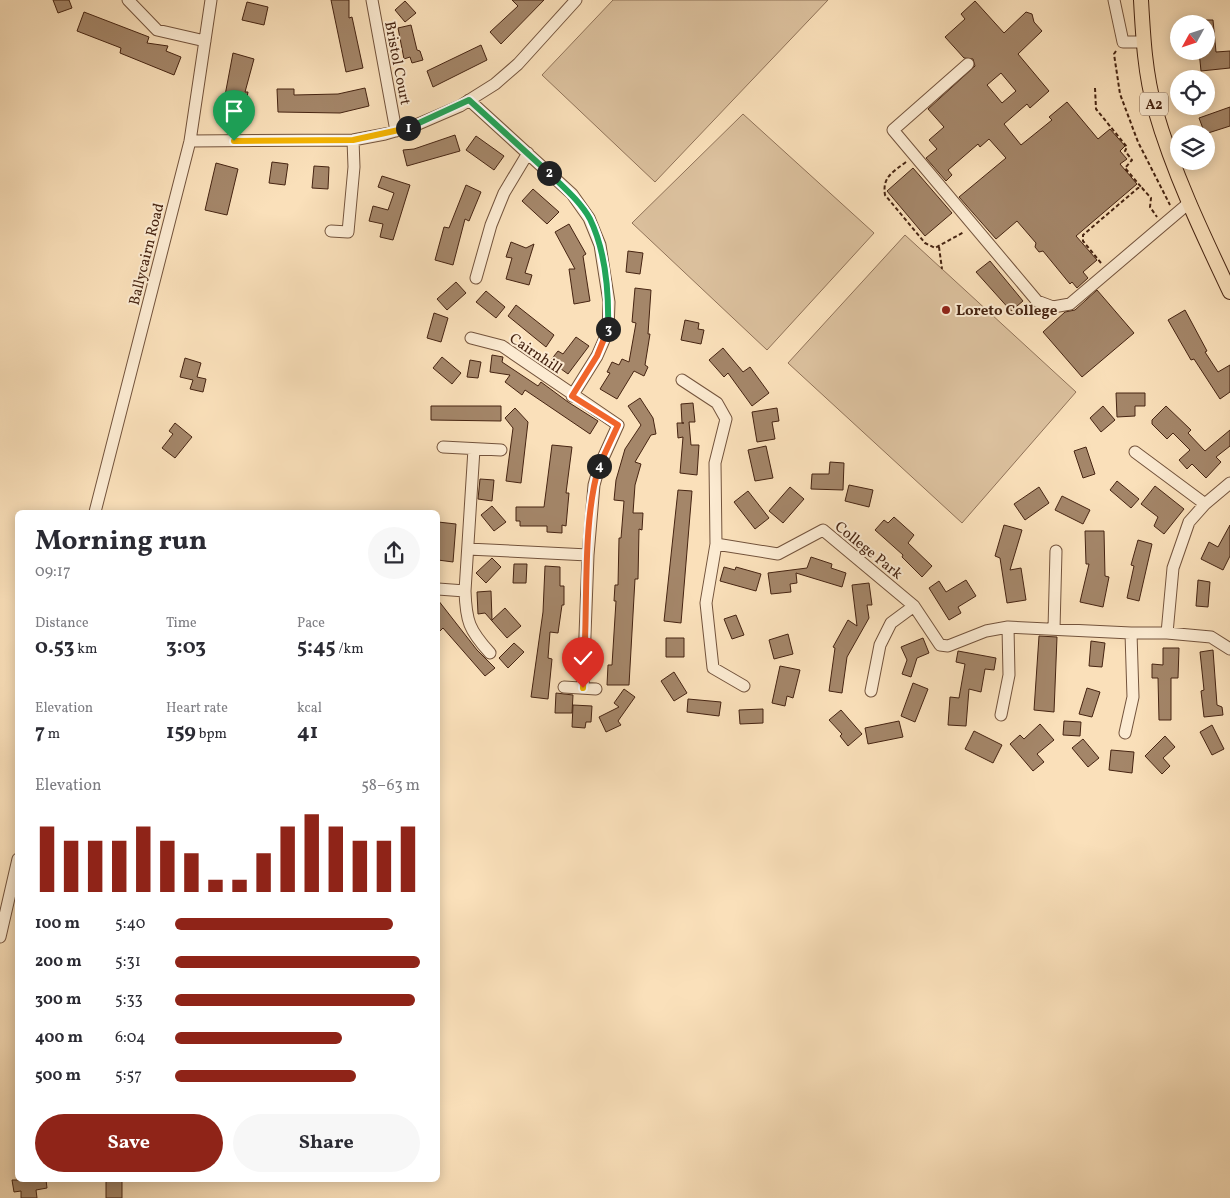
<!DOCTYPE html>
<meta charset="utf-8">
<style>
:root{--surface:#fff;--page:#f7f7f7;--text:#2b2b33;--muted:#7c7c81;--accent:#8f2418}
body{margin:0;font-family:Vollkorn,serif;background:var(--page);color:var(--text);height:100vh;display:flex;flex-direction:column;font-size:19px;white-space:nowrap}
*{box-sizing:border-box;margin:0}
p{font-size:16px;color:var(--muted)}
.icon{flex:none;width:28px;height:28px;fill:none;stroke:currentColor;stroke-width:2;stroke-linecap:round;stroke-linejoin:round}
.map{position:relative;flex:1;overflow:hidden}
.sheet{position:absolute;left:15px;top:510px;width:425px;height:672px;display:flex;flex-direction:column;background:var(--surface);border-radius:8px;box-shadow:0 2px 12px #0003}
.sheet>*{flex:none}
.needle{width:32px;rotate:230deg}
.controls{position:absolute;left:1170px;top:15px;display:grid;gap:10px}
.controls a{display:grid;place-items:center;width:45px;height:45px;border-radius:50%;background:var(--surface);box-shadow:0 2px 12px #0003;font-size:25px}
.pin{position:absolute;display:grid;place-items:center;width:42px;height:42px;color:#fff;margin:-51px -21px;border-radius:50% 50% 50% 0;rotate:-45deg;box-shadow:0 0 5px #0007}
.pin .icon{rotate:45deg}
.km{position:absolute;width:25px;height:25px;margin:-12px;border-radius:50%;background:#222;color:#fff;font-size:14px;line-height:25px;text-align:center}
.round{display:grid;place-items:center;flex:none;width:52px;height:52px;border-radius:26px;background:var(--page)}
.head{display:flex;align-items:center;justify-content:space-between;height:85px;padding:0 20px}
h1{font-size:28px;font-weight:700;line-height:38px}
.figures{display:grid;grid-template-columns:repeat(3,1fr);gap:8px;height:85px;padding:5px 20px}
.figures div{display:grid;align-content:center}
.figures b{font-size:21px;font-weight:700}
.figures small{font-size:14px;font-weight:400}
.figures p{font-size:14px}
.chart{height:140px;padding:10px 20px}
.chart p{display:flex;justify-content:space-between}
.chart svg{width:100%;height:90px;margin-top:5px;stroke:var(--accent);stroke-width:6}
.primary-button{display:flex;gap:10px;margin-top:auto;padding:10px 20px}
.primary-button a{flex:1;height:58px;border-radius:30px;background:var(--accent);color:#fff;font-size:20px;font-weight:700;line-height:58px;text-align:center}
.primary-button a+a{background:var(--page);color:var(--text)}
ul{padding:0 20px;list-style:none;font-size:16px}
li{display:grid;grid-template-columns:80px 60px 1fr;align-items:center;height:38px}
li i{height:12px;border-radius:6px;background:var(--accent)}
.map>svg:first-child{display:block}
.green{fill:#dbc09d;stroke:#907258}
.building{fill:#a48669;stroke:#462412;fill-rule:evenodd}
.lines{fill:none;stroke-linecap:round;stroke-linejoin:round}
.minor-casing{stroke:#73533c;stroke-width:13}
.major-casing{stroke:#462412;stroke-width:16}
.path{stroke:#462412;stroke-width:2;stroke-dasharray:4 2.5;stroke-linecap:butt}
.minor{stroke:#fcebd2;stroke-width:11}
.major{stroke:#fae0ba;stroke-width:14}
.split-1-casing{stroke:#fff;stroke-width:10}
.split-2-casing{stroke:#fff;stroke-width:10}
.split-3-casing{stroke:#fff;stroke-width:10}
.split-4-casing{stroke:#fff;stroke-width:10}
.split-5-casing{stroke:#fff;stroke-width:10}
.split-6-casing{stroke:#fff;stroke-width:10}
.split-1{stroke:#f5b400;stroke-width:6}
.split-2{stroke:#22a559;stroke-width:6}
.split-3{stroke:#22a559;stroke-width:6}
.split-4{stroke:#f0652b;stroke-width:6}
.split-5{stroke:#f0652b;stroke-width:6}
.split-6{stroke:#f5b400;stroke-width:6}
.poi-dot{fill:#8f2418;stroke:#fcebd2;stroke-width:2}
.labels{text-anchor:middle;stroke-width:4;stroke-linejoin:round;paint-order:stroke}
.shield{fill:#fcebd2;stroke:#7d604c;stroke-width:1}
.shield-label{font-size:14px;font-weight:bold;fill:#462412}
.street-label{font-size:15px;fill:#462412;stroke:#fcebd2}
.poi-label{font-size:15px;font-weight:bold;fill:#462412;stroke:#fcebd2;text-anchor:start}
</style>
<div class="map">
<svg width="1230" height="1198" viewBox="0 0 1230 1198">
<rect width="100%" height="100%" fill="#fae0ba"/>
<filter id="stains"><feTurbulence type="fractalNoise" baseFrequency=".004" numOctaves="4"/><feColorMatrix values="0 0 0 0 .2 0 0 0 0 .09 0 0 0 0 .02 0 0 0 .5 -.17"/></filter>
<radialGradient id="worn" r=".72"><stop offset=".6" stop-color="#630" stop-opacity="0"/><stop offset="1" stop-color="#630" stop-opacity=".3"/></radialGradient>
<path class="green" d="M613 0H828L655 182 542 75Z
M743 114 874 233 767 350 632 223Z
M905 235 1076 392 962 523 788 363Z"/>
<path class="building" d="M53 0H69L72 8 58 13Z
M331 0H349V18L352 17 363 68 346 72Z
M512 0H544L501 44 490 32 518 6Z
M405 1 416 13 405 22 395 10Z
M975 1 1004 33 1026 12 1032 14 1034 22 1042 31 1018 54 1049 91 1030 108 1027 104 1004 124 1021 145 1052 120 1049 117 1067 102 1098 139 1110 129 1125 146 1120 151 1127 159 1120 164 1137 184 1076 236 1097 260 1083 272 1088 278 1077 288 1072 282 1070 284 1043 251 1039 252 1035 247 1036 243 1017 221 996 239 959 197 1006 158 989 139 980 147 978 144 948 170 952 175 946 181 926 158 937 149 929 140 944 127 928 109 975 66 973 59 964 58 945 37 965 19 961 14ZM1001 73 1016 91 1002 103 987 85Z
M247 2 268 7 264 25 242 20Z
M84 12 149 37 147 43 168 46 166 51 181 57 174 75 120 53 121 48 77 31Z
M1206 20H1213L1216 52 1230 51V68L1201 71 1199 51H1206Z
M411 25 417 50 420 51 423 60 412 63 410 57 404 59 398 28Z
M481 45 487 60 433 87 427 71Z
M233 53 254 59 245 92H248L244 111 223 106Z
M365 88 369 106 340 113 278 112 277 89H294V95L338 94Z
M1230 107V126L1205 134 1199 118Z
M455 135 460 151 407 166 403 150 414 149Z
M476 136 504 156 494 170 466 150Z
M272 162 288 164 285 185 269 183Z
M216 163 238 169 227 215 205 210Z
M314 166 329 167 328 189 312 188Z
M913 168 952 213 925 236 887 191Z
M382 176 410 185 393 240 380 237 383 224 369 221 373 206 388 210 394 193 378 187Z
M466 185 481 192 469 221 465 219 453 265 435 260 444 227 449 228Z
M533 189 559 212 547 224 522 201Z
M569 224 586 254 583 256 590 301 574 304 569 269H575L555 232Z
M511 242 526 248 534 244 525 273 532 275 529 285 506 279 512 258 506 257Z
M628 251 643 253 640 274 626 272Z
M990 261 1023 301 1011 311 976 272Z
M456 282 466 293 447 310 437 299Z
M635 288 651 290 648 334H650L645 365 648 367 644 376 634 371 617 399 600 389 610 373 607 372 612 362 619 365 622 359 629 362 636 323 632 322Z
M1097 290 1134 333 1082 377 1043 332 1065 312 1075 310Z
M486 291 505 307 496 318 476 302Z
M516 305 554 335 546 347 508 316Z
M1185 310 1207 351 1205 352 1218 372 1230 365V392L1220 399 1194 359 1191 360 1168 320Z
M434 313 448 318 441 342 427 338Z
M685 320 699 323 698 329 704 330 701 344 681 340Z
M576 337 589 346 568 374 550 361 558 351 563 354Z
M723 348 743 372 750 367 769 393 752 406 728 373 724 377 709 360Z
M492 355 503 357 502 362 538 386 541 382 568 402 598 421 590 434 525 390 522 395 505 382 510 375 490 372Z
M442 357 461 373 452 384 433 368Z
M185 358 201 363 197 377 206 379 203 392 190 389 193 380 180 377Z
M470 360 481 362 478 378 467 377Z
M1116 393H1145V406H1135V416L1117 417Z
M640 398 653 418 656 434 651 435 635 462 641 464 635 485 633 513H643L642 530 639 529 638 579H635L629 685H607L608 665H612L616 601H614L615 585H618L619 538H621L624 501 614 500 616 480 625 449 641 425 628 406Z
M693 403 695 422H689L691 445H699L697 475 680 473 683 437 678 438 677 423H684H682L681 404Z
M431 406H501V421L431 420Z
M1103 406 1115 420 1101 432 1090 418Z
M1166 406 1191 430 1188 433 1205 451 1230 430V446L1216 457 1221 462 1206 478 1192 464 1187 469 1179 460 1190 450 1173 433 1167 439 1152 424V420Z
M515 408 528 422 521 483 506 481 513 428 505 418Z
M777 408 779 421 772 422 775 439 757 442 752 412Z
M175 423 192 437 175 458 162 448 173 434 169 431Z
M552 445 572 447 566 493H569L566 526 562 525V533L547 532V526H520V521H516V507H544Z
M766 446 773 478 755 481 748 450Z
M1086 447 1095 474 1083 478 1074 451Z
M830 462 844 463 843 490 811 489 812 474H829Z
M480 479 494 480 492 501 478 499Z
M1117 481 1139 499 1131 508 1110 490Z
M849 485 873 490 869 507 845 501Z
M1155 486 1184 509 1164 534 1154 526 1158 517 1141 504Z
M790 487 804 499 783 523 769 511Z
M1039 487 1049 503 1025 520 1014 504Z
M678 490 692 491 681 623 664 621Z
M748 491 769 518 755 529 734 502Z
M1062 496 1090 510 1083 524 1055 510Z
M492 506 506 522 494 531 481 515Z
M894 517 914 535 908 543 932 566 922 577 902 557 903 555 875 530 884 520 888 523Z
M438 522 456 524 453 562 438 560Z
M1004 525 1022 530 1010 570 1021 568 1026 600 1007 603 1000 558 995 556Z
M1230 525V556L1223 570 1201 559 1209 542 1218 547Z
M1085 531H1104L1105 576 1109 577 1103 607 1080 602 1089 564H1086Z
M1138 540 1152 544 1139 601 1127 598 1134 566 1131 565Z
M811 557 832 564 831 568 846 573 842 587 796 573 797 583 790 584 791 592 771 594 768 573 807 568Z
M492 558 501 567 486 583 476 573Z
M514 564H527L526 583H513Z
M545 566 560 567V586H564V605H562L558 633 550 632 548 658 552 659 548 699 531 697 543 612Z
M724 567 735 570 736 567 761 574 756 591 720 581Z
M966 580 976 596 958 607 961 613 949 620 929 588 939 581 946 592Z
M1198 580 1210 582 1208 607 1196 606Z
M869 583 872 605H867L869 618 847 657 842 693 829 691 835 648 833 647 848 620 857 626 852 585Z
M491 591 492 620 505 608 521 626 507 638 485 613 478 614 477 592Z
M438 600 477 650 495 668 485 676 443 628 438 633Z
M736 615 744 635 732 639 724 619Z
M788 634 793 654 774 659 769 640Z
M1039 636 1057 637 1054 712 1034 710Z
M666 638H684V657H666Z
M923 638 929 653 917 658 911 677 902 674 907 660 901 647Z
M1091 641 1105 643 1102 667 1089 666Z
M514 643 524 652 508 668 499 658Z
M1163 648H1179L1178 678H1171V720H1159L1158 678H1152V664L1163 665Z
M1213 650 1217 705 1222 707 1223 715 1204 717 1201 691 1204 690 1200 652Z
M958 651 996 658 994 670 985 669 981 692 969 689 966 726 948 725 950 697 959 698 965 664 956 662Z
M780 666 800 670 793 698 787 696 785 706 772 703Z
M674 672 687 693 674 701 661 681Z
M913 683 928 689 915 722 901 716Z
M1087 688 1100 692 1092 717 1079 714Z
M624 689 635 697 618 721 621 725 606 732 599 717 619 707 614 703Z
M556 693 573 695 572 713H555Z
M688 699 721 702 719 716 687 712Z
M573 705 592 706 591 722H586L585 728 572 727Z
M763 709V723L740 724 739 710Z
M841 710 862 734 848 746 840 736 842 734 829 720Z
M899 721 903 737 868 744 865 728Z
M1064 721 1081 722 1080 736 1063 735Z
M1040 724 1054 740 1037 754 1044 762 1033 771 1010 744 1020 735 1024 739Z
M1212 725 1224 749 1212 755 1200 732Z
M974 731 1002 745 993 763 965 749Z
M1165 736 1175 747 1163 758 1170 766 1162 774 1145 756Z
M1083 739 1099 758 1088 767 1072 748Z
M1111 750 1134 752 1132 773 1109 770Z
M12 1180H46L47 1188 36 1190 37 1198H21V1191L14 1192Z
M106 1180H122V1198H106Z"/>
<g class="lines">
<g class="minor-casing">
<path id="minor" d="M128 0 157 30 205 41
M372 0 396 131
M1114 0 1123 42H1143
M968 64 893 130 1037 301 1053 307 1070 304 1190 202
M469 100 572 194 589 218 600 245 609 302 608 331 597 356 572 396
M190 141 353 140 385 134 416 125 460 106 495 84 518 64 576 0
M331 231 348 232 354 167 353 140
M476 278 491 225 504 193 528 153
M471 338 502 346 618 425 599 467 594 485 588 555 583 688
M682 380 717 403 726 419 715 463 716 544 778 554 823 530 914 606 940 645 948 646 986 631 1008 627 1131 633H1167L1211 637 1230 649
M443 447 501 450
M474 449 465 591C466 621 469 630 490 653
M1135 452 1205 504
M95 512 190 141 211 0
M716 544 706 603 713 668 744 686
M468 549 588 555
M438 589 465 591
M1054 629 1056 551
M1167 633 1173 568 1189 522 1205 504 1230 483
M564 687 596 689
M871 691 880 645 891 623 914 606
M1001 715 1009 675 1008 627
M1125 733 1133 697 1131 633
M0 937 18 859"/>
</g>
<g class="major-casing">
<path id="major" d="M1141 0C1143 36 1145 74 1155 109 1173 172 1202 233 1230 292"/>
</g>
<path class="path" d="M1116 51 1114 54 1120 94 1138 142 1170 205
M1095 88 1096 109 1127 147 1125 151 1132 160 1125 168 1142 188
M906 162C893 172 882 177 885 195L925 243 935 248 964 232
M939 247 942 269
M1101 263 1083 241V235L1138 188H1142L1151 198 1150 207 1157 217"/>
<use href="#minor" class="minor"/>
<use href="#major" class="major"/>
</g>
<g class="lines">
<g class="split-1-casing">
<path id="split-1" d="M234 141 353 140 408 128"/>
</g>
<g class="split-2-casing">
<path id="split-2" d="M408 128 469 100 549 173"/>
</g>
<g class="split-3-casing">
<path id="split-3" d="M549 173C563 187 580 201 590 219 606 252 609 293 608 329"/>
</g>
<g class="split-4-casing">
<path id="split-4" d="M599 466 618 425 572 396 597 356 608 329"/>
</g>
<g class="split-5-casing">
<path id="split-5" d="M585 640C587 588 584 515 599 466"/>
</g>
<g class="split-6-casing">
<path id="split-6" d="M583 688 585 640"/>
</g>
<use href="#split-1" class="split-1"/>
<use href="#split-2" class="split-2"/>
<use href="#split-3" class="split-3"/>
<use href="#split-4" class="split-4"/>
<use href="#split-5" class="split-5"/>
<use href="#split-6" class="split-6"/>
</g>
<circle class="poi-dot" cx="946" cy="310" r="5"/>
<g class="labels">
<rect class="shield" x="1140" y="92.5" width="28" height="23" rx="4"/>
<g class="shield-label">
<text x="1154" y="109">A2</text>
</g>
<g class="street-label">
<text transform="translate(398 63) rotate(79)" y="5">Bristol Court</text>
<text transform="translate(146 254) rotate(-76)" y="5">Ballycairn Road</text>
<text transform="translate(536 353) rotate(34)" y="5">Cairnhill</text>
<text transform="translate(869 550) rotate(39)" y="5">College Park</text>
</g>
<g class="poi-label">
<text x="956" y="315">Loreto College</text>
</g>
</g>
<rect width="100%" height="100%" filter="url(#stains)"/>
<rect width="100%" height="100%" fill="url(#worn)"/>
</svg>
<div class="controls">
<a><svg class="needle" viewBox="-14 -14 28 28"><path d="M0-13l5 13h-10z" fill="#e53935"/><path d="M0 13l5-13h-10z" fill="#7c7c81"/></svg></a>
<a><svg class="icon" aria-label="locate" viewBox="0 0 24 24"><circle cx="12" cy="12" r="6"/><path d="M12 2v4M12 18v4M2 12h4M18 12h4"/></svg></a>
<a><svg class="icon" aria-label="layers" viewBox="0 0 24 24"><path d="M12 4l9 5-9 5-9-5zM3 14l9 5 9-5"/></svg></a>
</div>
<div class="pin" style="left:234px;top:141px;background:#1e9e55"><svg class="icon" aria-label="arrive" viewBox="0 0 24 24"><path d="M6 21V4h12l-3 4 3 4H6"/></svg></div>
<div class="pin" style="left:583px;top:688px;background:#d93025"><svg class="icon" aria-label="check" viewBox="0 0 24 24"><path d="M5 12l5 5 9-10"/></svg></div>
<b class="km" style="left:408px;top:128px">1</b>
<b class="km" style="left:549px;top:173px">2</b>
<b class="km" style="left:608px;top:329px">3</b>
<b class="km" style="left:599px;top:466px">4</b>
<section class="sheet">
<div class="head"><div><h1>Morning run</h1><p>09:17</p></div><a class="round"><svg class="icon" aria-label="share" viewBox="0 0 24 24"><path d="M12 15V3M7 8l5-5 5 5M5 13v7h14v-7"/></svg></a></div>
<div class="figures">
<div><p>Distance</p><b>0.53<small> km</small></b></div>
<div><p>Time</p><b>3:03</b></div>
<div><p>Pace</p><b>5:45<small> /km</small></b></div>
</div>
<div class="figures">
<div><p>Elevation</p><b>7<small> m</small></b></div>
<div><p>Heart rate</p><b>159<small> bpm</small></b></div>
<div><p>kcal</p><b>41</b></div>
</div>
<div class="chart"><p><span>Elevation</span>58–63 m</p>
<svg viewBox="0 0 160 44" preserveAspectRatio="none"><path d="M5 44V12M15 44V19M25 44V19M35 44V19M45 44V12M55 44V19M65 44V25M75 44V38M85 44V38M95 44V25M105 44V12M115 44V6M125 44V12M135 44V19M145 44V19M155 44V12"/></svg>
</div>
<ul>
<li><b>100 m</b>5:40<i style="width:89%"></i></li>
<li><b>200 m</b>5:31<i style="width:100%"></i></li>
<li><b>300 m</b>5:33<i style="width:98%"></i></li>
<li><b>400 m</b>6:04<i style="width:68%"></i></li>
<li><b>500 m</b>5:57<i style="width:74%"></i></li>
</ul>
<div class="primary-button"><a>Save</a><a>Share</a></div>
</section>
</div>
